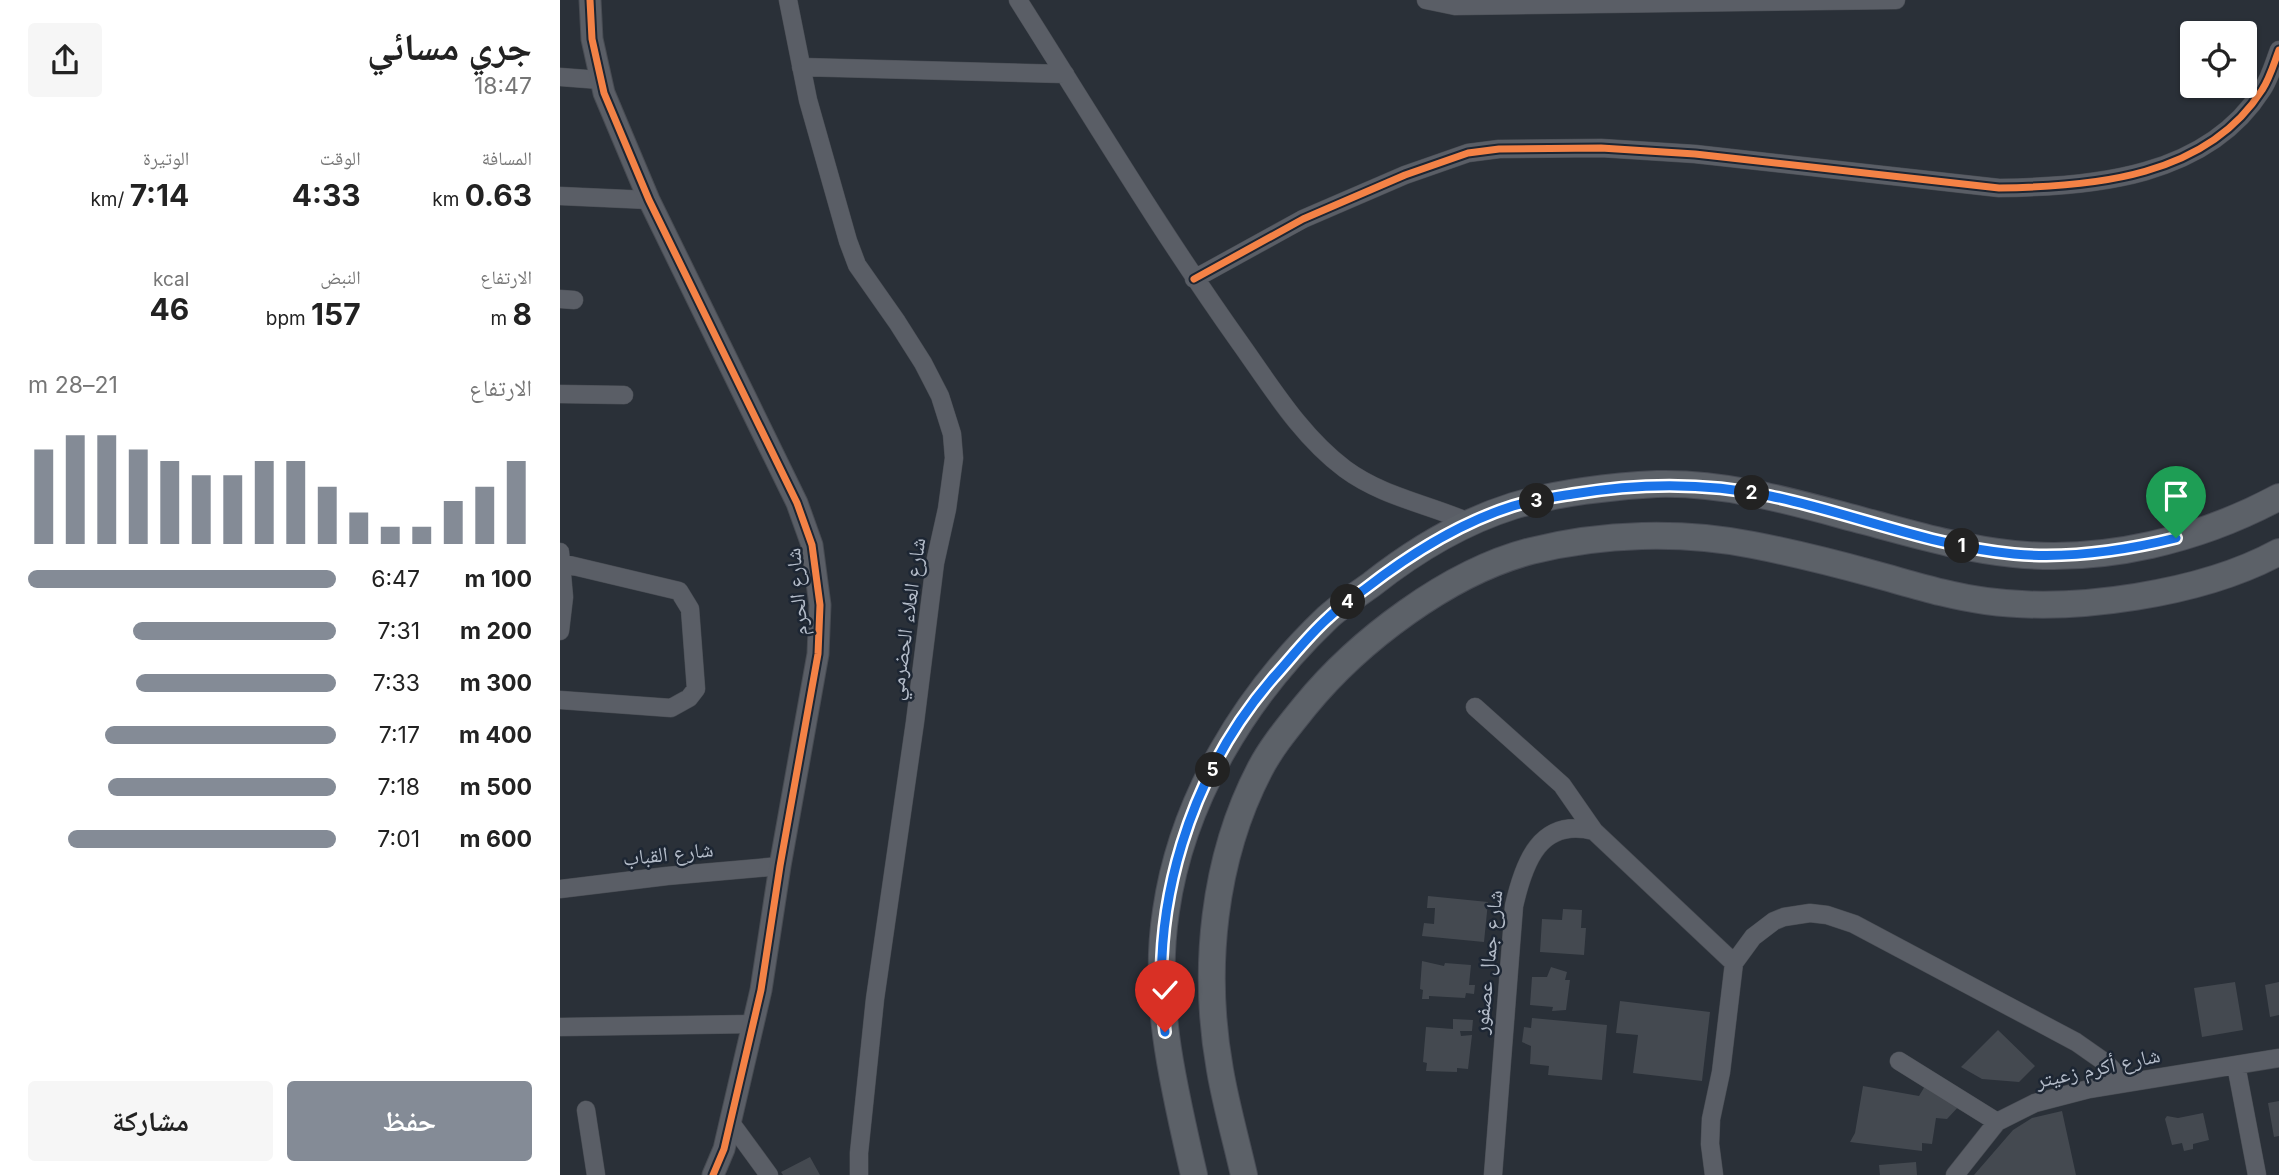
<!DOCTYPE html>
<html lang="ar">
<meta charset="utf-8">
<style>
:root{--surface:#fff;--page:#f6f6f6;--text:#222;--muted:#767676;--accent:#848b96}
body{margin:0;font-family:Inter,"Noto Naskh Arabic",sans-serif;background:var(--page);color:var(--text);direction:rtl;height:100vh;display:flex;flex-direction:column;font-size:26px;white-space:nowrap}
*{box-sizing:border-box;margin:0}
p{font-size:23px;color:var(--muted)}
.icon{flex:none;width:38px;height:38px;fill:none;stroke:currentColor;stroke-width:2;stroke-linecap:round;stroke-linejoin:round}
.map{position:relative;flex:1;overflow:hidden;direction:ltr}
.sheet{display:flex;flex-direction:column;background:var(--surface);width:560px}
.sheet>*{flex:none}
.tools{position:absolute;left:1620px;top:21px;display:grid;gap:14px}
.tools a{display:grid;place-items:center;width:77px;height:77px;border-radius:7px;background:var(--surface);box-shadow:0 2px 5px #0004;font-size:35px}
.pin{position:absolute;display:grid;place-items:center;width:60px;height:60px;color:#fff;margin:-72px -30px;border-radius:50% 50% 50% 0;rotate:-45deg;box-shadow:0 0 7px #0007}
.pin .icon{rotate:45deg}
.km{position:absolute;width:35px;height:35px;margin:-18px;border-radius:50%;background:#222;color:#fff;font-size:19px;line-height:35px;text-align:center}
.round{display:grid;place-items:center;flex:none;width:74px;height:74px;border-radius:7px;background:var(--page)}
.overview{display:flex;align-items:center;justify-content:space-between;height:119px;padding:0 28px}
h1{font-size:38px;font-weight:700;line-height:52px}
.figures{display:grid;grid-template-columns:repeat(3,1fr);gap:10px;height:119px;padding:7px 28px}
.figures div{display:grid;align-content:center}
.figures b{font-size:30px;font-weight:700}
.figures small{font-size:19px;font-weight:400}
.figures p{font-size:19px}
.chart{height:196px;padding:14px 28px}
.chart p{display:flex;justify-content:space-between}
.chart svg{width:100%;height:126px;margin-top:7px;stroke:var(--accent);stroke-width:6}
.cta{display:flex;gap:14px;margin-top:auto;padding:14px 28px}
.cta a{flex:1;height:80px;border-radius:7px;background:var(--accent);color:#fff;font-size:28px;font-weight:700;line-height:80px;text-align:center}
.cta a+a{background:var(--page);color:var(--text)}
ul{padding:0 28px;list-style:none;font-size:23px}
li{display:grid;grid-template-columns:112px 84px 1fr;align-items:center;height:52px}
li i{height:18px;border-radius:9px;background:var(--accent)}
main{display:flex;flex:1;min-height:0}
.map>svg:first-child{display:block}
.building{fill:#444950}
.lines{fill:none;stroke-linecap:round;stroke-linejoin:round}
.minor-casing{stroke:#484c53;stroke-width:19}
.tertiary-casing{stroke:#484c53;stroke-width:23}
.primary-casing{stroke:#484c55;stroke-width:28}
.minor{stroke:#5a5e66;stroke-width:18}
.tertiary{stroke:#5a5e66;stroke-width:21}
.primary{stroke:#5c6168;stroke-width:26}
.cycleway-casing{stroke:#1d2633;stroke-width:11}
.cycleway{stroke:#f48246;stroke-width:7}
.route-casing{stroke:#fff;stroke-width:14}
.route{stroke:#1a73e8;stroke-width:9}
.labels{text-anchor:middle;stroke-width:5;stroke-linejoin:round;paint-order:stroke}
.street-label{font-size:21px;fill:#b4bcc9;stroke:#1d2633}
</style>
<main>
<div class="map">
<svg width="1719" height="1175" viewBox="0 0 1719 1175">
<rect width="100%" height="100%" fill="#2a3038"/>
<path class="building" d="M868 896 928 902 924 942 862 936 864 923 874 924 875 908H867Z
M1003 909 1022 910 1021 928H1026L1024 955 980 952 982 919 1002 920Z
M862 961 884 966 885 963 911 965 909 985H915L914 994 906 993 905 998 869 996V999H862L863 990 860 989Z
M991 967 1007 972 1005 980H1010L1006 1010 992 1011 993 1007 970 1005 972 977H987Z
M1675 982 1683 1030 1642 1037 1634 988Z
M1719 982V1015L1710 1017 1705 985Z
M1060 1001 1150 1012 1142 1081 1073 1073 1078 1035 1056 1033Z
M972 1018 1047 1025 1042 1080 988 1075 989 1066 970 1064 971 1046 962 1042 964 1027 971 1028Z
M893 1019 913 1020 912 1031H900L901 1036 912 1035 908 1069 897 1068V1072L866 1071 867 1063 863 1062 866 1027 893 1029Z
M1438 1030 1475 1066 1459 1082 1422 1079 1401 1067Z
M1303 1086 1359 1096 1365 1086 1400 1105 1387 1119 1376 1118 1372 1144 1362 1143V1151L1290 1142 1295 1133Z
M1719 1101V1136L1714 1137 1708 1103Z
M1502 1111 1516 1175H1414L1453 1130 1472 1118Z
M1643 1113 1649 1140 1633 1144V1149L1624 1151 1622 1143 1612 1145 1605 1119 1607 1116 1618 1118Z
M250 1157 260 1175H223L221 1172Z
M1356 1162 1357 1175H1320L1319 1165Z"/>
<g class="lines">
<g class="minor-casing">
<path id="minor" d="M228 0 248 100 288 241 297 265 337 322 363 363 380 396 392 434 394 458 387 509 375 563 355 722 315 999 299 1153V1175
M458 0C531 115 601 232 680 343 712 388 741 436 785 469 823 497 868 504 911 523
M866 0 895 6 1336 0
M241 67 505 74
M0 77 40 80
M0 196 89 200
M634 279 743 219 845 175 908 153 939 149 1041 148 1135 154 1439 188C1533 187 1647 177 1702 90 1710 78 1714 63 1719 50
M0 299 14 300
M0 394 64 395
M0 552 4 597 0 631
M0 700 111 708 129 698 136 689 130 609 119 591 1 563
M915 707 1002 785 1034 831
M0 889 107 876 220 866
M1 1027 193 1024
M1339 1061 1437 1122
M1676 1065 1697 1175
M26 1110 36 1175
M171 1123 209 1175
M933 1175 954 906C964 862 980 817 1034 831L1174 963
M1154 1175 1150 1144 1151 1119 1161 1072 1174 963 1193 937 1214 921 1224 917 1250 913 1267 915 1294 924 1516 1042 1546 1063 1565 1083
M1395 1175 1437 1122 1475 1103 1529 1089 1719 1058"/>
</g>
<g class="tertiary-casing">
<path id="tertiary" d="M30 0 32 39 44 93 89 200 237 503 252 545 260 605 258 654 220 866 201 990 164 1149 153 1175"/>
</g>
<g class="primary-casing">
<path id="primary" d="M634 1175C614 1088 592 1001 606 911 622 799 686 695 767 618 780 606 797 595 812 584 854 551 902 522 953 506 996 493 1052 486 1097 484 1168 482 1236 503 1304 521 1353 534 1403 549 1454 554 1545 563 1639 540 1719 497
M684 1175C676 1140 666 1105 660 1070 642 970 653 859 700 769 712 746 729 726 745 706 798 641 889 572 971 551 1043 533 1121 531 1193 545 1234 553 1274 563 1314 574 1351 584 1388 596 1426 601 1513 613 1642 594 1719 552"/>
</g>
<use href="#minor" class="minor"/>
<use href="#tertiary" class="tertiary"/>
<use href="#primary" class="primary"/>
<g class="cycleway-casing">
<path id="cycleway" d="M30 0 32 39 44 93 89 200 237 503 252 545 260 605 258 654 220 866 201 990 164 1149 153 1175
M634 279 743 219 845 175 908 153 939 149 1041 148 1135 154 1439 188C1533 187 1647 177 1702 90 1710 78 1714 63 1719 50"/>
</g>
<use href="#cycleway" class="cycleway"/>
</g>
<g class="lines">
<g class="route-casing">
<path id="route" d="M605 1032C589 907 630 774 713 678 731 658 748 636 768 618 779 607 793 598 805 589 850 554 899 523 953 506 972 500 994 497 1013 494 1079 483 1144 482 1210 496 1292 513 1370 546 1454 554 1509 559 1563 551 1616 538"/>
</g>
<use href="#route" class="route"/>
</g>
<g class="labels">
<g class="street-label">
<text transform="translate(237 592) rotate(-95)" y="7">شارع الحرم</text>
<text transform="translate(347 619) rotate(-82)" y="7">شارع العلاء الحضرمي</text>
<text transform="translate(108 854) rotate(-6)" y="7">شارع القباب</text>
<text transform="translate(928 962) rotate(-84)" y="7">شارع جمال عصفور</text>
<text transform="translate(1538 1068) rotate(-12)" y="7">شارع أكرم زعيتر</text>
</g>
</g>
</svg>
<div class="tools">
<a><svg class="icon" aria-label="locate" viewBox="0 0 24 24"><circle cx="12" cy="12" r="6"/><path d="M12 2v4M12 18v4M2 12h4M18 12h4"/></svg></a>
</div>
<div class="pin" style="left:1616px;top:538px;background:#1e9e55"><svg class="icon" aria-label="arrive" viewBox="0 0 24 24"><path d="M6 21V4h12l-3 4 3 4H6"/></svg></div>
<div class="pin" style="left:605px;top:1032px;background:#d93025"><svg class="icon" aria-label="check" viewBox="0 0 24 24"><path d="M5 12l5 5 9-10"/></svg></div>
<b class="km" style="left:1402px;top:546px">1</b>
<b class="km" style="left:1192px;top:493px">2</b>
<b class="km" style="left:977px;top:501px">3</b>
<b class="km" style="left:788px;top:602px">4</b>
<b class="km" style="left:653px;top:770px">5</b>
</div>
<section class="sheet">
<div class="overview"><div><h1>جري مسائي</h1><p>18:47</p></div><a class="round"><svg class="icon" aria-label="share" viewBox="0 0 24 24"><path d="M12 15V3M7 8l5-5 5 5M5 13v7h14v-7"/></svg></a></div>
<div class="figures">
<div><p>المسافة</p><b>0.63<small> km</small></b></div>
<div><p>الوقت</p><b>4:33</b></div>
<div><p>الوتيرة</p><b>7:14<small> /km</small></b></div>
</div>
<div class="figures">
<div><p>الارتفاع</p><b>8<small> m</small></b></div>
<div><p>النبض</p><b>157<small> bpm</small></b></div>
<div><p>kcal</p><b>46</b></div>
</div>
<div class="chart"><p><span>الارتفاع</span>21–28 m</p>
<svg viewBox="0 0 160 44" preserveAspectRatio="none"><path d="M5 44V11M15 44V6M25 44V6M35 44V11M45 44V15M55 44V20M65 44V20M75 44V15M85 44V15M95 44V24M105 44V33M115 44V38M125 44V38M135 44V29M145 44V24M155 44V15"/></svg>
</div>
<ul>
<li><b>100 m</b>6:47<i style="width:100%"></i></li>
<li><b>200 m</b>7:31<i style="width:66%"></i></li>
<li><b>300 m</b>7:33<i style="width:65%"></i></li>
<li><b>400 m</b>7:17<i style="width:75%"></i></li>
<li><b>500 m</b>7:18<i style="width:74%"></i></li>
<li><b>600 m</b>7:01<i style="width:87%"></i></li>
</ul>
<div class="cta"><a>حفظ</a><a>مشاركة</a></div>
</section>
</main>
